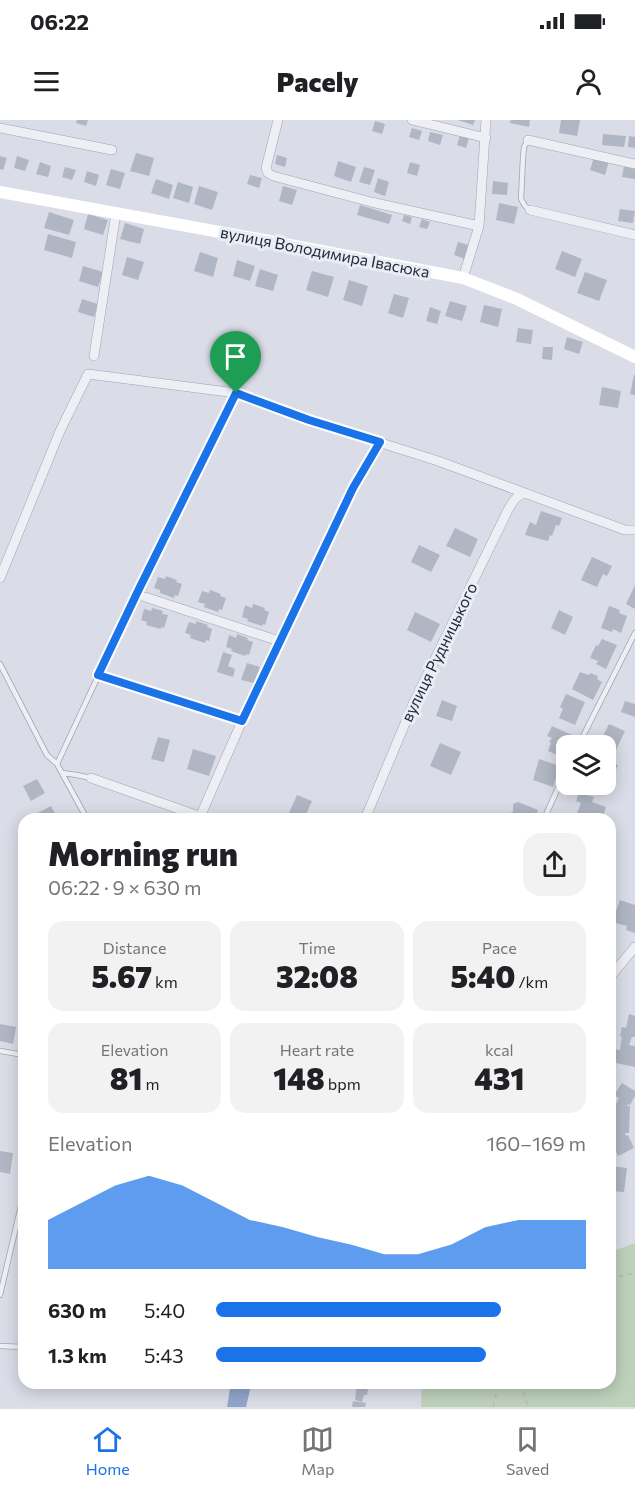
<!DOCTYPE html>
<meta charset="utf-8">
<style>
:root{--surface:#fff;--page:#f2f2f2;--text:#202124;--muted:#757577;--line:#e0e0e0;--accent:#1a73e8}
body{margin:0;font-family:Commissioner,sans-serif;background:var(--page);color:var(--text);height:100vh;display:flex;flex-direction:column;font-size:22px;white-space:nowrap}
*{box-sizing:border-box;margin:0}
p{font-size:20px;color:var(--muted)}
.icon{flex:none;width:33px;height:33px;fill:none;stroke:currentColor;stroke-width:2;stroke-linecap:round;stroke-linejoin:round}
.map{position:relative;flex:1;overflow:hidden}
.panel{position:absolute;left:18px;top:693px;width:598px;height:576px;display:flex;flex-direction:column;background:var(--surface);border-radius:18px;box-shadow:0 3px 15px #0003}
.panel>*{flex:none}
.buttons{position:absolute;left:556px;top:615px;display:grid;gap:12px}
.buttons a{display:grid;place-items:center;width:60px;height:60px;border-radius:12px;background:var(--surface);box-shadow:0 3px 15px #0003;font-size:30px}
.pin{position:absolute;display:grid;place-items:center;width:51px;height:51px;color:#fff;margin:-62px -26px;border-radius:50% 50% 50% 0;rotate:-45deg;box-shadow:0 0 6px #0007}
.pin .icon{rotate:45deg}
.round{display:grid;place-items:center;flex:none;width:63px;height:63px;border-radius:18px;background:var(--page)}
.overview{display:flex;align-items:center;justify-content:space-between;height:102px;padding:0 30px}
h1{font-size:33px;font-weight:800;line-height:45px}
.stats{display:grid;grid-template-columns:repeat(3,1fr);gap:9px;height:102px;padding:6px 30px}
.stats div{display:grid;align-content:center;border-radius:15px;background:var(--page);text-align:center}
.stats b{font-size:30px;font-weight:800}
.stats small{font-size:16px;font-weight:400}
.stats p{font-size:16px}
.chart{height:168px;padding:12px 30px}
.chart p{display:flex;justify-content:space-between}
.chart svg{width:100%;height:108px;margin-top:6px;fill:var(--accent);opacity:.7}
ul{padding:0 30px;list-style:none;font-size:20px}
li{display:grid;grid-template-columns:96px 72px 1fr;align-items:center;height:45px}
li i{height:15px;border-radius:8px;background:var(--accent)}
.status{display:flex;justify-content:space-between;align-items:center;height:42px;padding:0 30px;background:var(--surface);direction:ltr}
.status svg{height:16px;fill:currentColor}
header{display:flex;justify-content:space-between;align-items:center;height:78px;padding:0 30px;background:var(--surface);font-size:27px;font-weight:800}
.tabs{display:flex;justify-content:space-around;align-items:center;height:84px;border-top:2px solid var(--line);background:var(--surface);font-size:16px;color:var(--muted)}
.tabs a{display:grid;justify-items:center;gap:3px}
.tabs .on{color:var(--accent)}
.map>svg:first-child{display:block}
.green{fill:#bdd1bb}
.water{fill:#91a5ca}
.building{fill:#b1b6c4}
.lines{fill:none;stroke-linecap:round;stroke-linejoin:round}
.lane-casing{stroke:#a0a3b1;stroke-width:6}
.street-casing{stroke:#a0a3b1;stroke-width:10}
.path{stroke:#b5b8c1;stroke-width:1.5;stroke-dasharray:4.5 4.5;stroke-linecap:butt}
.lane{stroke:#edeff5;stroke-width:4.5}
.street{stroke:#edeff5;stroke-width:9}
.secondary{stroke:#fff;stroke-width:12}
.route-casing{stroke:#fff;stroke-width:12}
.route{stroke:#1a73e8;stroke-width:8}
.labels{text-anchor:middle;stroke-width:6;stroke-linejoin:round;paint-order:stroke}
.street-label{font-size:16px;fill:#24293d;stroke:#e9edf4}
</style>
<div class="status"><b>06:22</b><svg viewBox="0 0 49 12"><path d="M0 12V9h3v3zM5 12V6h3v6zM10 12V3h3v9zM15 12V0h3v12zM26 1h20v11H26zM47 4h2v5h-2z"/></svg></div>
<header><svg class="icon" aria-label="menu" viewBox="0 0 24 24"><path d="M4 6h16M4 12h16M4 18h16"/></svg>Pacely<svg class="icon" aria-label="person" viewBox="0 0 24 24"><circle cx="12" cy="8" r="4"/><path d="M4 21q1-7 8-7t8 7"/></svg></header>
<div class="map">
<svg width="635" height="1287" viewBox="0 0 635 1287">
<rect width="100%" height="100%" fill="#dadde7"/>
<path class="green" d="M635 1123V1287H421L422 1263H610L611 1132Z"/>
<path class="water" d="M231 1263 251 1265 246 1287H227Z"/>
<path class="building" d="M77 0H88L86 6 76 3Z
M458 0H475L473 5Z
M511 0H530L529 7 510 3Z
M561 0H580L577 16 559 13Z
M375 1 385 4 382 14 372 11Z
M412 8 422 11 419 20 409 17Z
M430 12 443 15 440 25 428 21Z
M603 14 626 16 624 27 602 25Z
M460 15 469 18 466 28 457 25Z
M629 16 635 17V28L628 27Z
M136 33 154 38 149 56 130 51Z
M277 35 287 38 285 47 275 44Z
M0 36 7 38 3 50 0 49Z
M17 36 29 40 25 51 14 48Z
M594 37 609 41 605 55 590 50Z
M338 41 356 47 351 62 334 56Z
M40 42 51 46 48 57 36 54Z
M410 42 420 45 417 56 407 53Z
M624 46 635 48V59L622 57Z
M65 47 76 50 72 60 62 57Z
M364 47 375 50 370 65 359 62Z
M111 49 125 53 120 69 106 65Z
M87 51 99 55 96 66 84 62Z
M250 55 262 58 259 68 247 64Z
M378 58 389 62 385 76 374 72Z
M156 59 173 65 169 79 151 73Z
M493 61 508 63 507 75 492 74Z
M178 62 193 67 189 83 173 78Z
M199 66 218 72 212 90 194 84Z
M283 66 297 70 292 85 279 81Z
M499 83 518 87 514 104 496 100Z
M360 85 392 95 389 104 357 95Z
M620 89 635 91 633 103 618 101Z
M49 92 74 100 69 115 44 108Z
M88 94 108 100 103 115 84 109Z
M404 95 412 97 410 104 402 101Z
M422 99 430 102 427 109 419 107Z
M125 103 144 109 140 124 120 119Z
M48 114 76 122 72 138 44 130Z
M458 122 469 125 465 139 454 135Z
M562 131 582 139 575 157 555 149Z
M200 132 218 138 213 157 194 151Z
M127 137 144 142 138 160 122 155Z
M237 140 255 146 250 161 233 156Z
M83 146 103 152 98 167 79 161Z
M260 149 278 155 273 171 255 166Z
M312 151 334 157 328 177 306 170Z
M585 152 607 160 599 181 577 173Z
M349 160 368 166 362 186 343 180Z
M394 174 409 178 403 198 388 193Z
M82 179 98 184 94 197 78 192Z
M450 181 467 186 462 201 445 196Z
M484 185 502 189 498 207 480 202Z
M430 187 441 191 437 204 426 201Z
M518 208 533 210 531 224 516 222Z
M567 217 583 222 579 234 564 229Z
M543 227H553L552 240 542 239Z
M634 255H635V275L630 274Z
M602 267 621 271 618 288 599 285Z
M541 391 562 398 559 406 556 405 552 416 550 415 548 421 525 415 530 402 536 405Z
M455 408 478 419 470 437 446 426Z
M419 425 440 435 431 452 411 442Z
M592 437 612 446 607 456 603 454 597 467 581 460Z
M166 456 177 460 176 462 182 464 178 476 175 475 174 478 160 473V470L154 468 158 457 165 459Z
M635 465V489L626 484Z
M210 470 221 474 220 476 226 478 222 490 219 489 218 492 204 487 205 484 198 482 202 471 209 473Z
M253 484 265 488 264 490 269 492 265 505 263 504 262 506 247 501 248 499 242 497 245 485 252 488Z
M609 486 620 490 619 493 627 496 621 513 613 509 612 512 601 508Z
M152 488 163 491 162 494 168 495 164 508 161 507V509L146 505 147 502 141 500 144 489 151 491Z
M559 490 573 497 565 515 551 508Z
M415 492 440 504 431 522 407 510Z
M196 501 208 505 207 507 212 509 209 521 206 520 205 523 190 518 191 515 185 513 189 502 196 504Z
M237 514 248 518 247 520 253 522 249 535 246 534 245 536 231 531 232 529 226 527 229 515 236 518Z
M602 519 617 525 606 549 596 544 598 541 590 538 596 525 598 526Z
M223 532 232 535 228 546 235 549 233 557 217 552Z
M247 543 260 547 254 563 241 560Z
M580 552 589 555 590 553 598 556 597 559 602 562 593 580 572 569Z
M566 574 585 582 575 605 559 598 563 589 560 587Z
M442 580 457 586 452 601 436 596Z
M625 581 635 584V597L621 592Z
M609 604 625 611 615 632 606 628V626L599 624Z
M552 606 574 616 570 626H567V632L564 638 548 631 551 623 549 622 552 618 547 616Z
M158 617 170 620 164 642 151 639Z
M440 623 461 632 451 655 430 646Z
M193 629 216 636 209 656 187 649Z
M539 639 560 646 553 667 533 660Z
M606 641 618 645 614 654 611 653 606 667Z
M37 659 45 673 31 681 23 666Z
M579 673 594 677 592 682 606 687 602 699H575L581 683 576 681Z
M297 675 312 681 304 699 289 693Z
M518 682 538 690 535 699H508V696L510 693 513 692V684Z
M51 686 58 699H39L36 694Z
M113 693 116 699H102Z
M620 780 635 785V813L626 810 627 806 612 802Z
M629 894 635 896V917H632L629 925 635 926V947L611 942 613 929 620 930 622 917 620 916 622 907 626 908Z
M0 904 16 907 13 924 0 921Z
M622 963 635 971V976L630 985 628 984 627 986H630L629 1013H625L626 1016 628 1015 634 1028 618 1036 612 1023 616 1021 613 1013 610 1012V996L611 985 615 986 619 978 614 975Z
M0 1031 13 1033 10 1054 0 1052Z
M610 1046 627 1048 624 1072 610 1071Z
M357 1263H369L367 1275H364L362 1282 355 1280Z
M353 1281 366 1283 365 1287H352Z"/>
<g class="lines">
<g class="lane-casing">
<path id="lane" d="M528 20 524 27 523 37 521 79 525 86 530 90
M0 544 47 635 57 644 87 699
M578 626 635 513
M57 644 138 471 236 274
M62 653 77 655 91 658
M544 699 567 648
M0 931 24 935
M0 1175 24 1073
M0 1226 24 1227"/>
</g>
<g class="street-casing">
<path id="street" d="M278 0 266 48 268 53 273 56 371 82 479 106
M412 0 486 18
M0 8 112 30
M528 20 635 44
M530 90 635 115
M463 158 479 106 486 0
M94 236 116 93
M0 458 60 311 88 254 236 273 309 300 438 341 625 410H635
M145 477 279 521
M98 555 242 601
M91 658 207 699
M200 697 242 601 279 521 353 368 380 323
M365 699 414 582 508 390C512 383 516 375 525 373
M610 857 635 827"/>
</g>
<path class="path" d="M610 1158 635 1153
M520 1263 528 1287
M493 1287 499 1263"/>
<use href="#lane" class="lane"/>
<use href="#street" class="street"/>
<path class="secondary" d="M0 72 264 120 463 158 517 179 635 237"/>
</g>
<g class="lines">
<g class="route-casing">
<path id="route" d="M236 273 309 300 380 322 353 368 242 601 98 555 138 471Z"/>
</g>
<use href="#route" class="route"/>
</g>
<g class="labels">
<g class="street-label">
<text transform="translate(325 132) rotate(11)" y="6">вулиця Володимира Івасюка</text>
<text transform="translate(439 532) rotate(-64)" y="6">вулиця Рудницького</text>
</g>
</g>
</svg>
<div class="buttons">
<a><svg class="icon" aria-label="layers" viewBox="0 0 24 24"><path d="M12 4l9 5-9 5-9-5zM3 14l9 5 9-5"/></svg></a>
</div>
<div class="pin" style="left:236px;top:273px;background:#1e9e55"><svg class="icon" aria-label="arrive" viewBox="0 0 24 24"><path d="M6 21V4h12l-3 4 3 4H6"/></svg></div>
<section class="panel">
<div class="overview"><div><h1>Morning run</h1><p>06:22 · 9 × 630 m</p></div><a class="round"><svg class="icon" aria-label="share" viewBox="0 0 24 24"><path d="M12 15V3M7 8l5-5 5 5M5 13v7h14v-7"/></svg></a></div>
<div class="stats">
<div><p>Distance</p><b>5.67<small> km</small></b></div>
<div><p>Time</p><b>32:08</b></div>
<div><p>Pace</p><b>5:40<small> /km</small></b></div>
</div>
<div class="stats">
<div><p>Elevation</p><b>81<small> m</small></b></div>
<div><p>Heart rate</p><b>148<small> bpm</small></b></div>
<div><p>kcal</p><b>431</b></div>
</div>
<div class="chart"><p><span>Elevation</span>160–169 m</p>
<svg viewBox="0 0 160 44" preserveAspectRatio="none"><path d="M0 44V24L10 17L20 10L30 6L40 10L50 17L60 24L70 27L80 31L90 34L100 38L110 38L120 34L130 27L140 24L150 24L160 24V44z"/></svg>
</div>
<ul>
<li><b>630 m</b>5:40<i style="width:77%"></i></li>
<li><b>1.3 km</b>5:43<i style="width:73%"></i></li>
</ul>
</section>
</div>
<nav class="tabs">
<a class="on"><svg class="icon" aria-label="home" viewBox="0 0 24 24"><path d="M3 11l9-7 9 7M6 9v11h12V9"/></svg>Home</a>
<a><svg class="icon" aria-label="map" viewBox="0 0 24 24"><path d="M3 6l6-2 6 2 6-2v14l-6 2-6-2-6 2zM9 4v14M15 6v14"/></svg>Map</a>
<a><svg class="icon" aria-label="saved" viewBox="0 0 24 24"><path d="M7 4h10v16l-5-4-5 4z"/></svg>Saved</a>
</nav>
